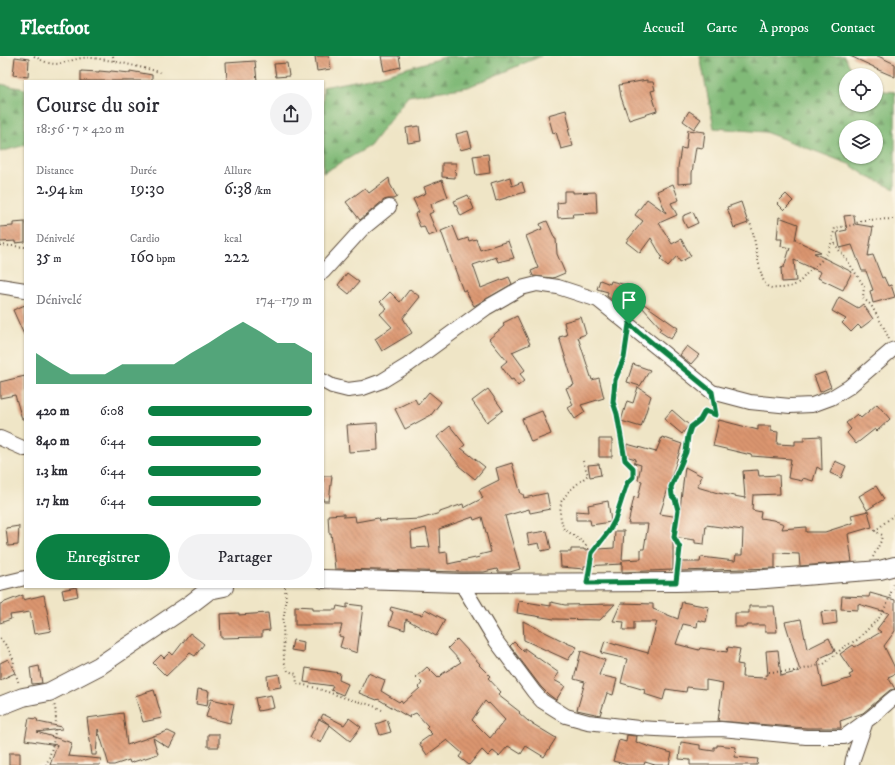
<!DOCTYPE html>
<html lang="fr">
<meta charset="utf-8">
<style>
:root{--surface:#fff;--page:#f2f2f3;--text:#2b2b33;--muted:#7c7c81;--accent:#0b8043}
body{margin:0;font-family:"IM FELL DW Pica",serif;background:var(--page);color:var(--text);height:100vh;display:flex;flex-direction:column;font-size:15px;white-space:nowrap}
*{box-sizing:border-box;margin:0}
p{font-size:13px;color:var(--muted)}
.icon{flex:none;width:22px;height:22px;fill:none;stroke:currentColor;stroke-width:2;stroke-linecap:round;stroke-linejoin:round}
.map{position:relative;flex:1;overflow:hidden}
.sheet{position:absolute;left:24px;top:24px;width:300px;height:508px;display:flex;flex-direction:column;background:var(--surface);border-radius:0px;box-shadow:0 1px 3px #0004}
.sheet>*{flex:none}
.controls{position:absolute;left:839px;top:12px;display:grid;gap:8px}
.controls a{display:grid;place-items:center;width:44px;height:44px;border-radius:50%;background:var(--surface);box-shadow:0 1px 3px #0004;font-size:20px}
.pin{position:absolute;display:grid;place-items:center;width:34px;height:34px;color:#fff;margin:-41px -17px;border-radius:50% 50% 50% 0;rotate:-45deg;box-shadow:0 0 4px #0007}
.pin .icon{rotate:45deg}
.round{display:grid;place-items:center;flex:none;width:42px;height:42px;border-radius:21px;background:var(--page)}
.summary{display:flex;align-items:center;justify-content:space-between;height:68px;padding:0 12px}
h1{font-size:22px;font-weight:600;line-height:30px}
.metrics{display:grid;grid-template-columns:repeat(3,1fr);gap:6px;height:68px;padding:4px 12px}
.metrics div{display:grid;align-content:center}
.metrics b{font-size:17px;font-weight:600}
.metrics small{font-size:11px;font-weight:400}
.metrics p{font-size:11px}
.chart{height:112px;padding:8px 12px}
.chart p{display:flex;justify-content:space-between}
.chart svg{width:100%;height:72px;margin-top:4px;fill:var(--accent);opacity:.7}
.primary-button{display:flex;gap:8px;margin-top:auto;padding:8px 12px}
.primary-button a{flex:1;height:46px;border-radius:24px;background:var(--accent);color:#fff;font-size:16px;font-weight:600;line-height:46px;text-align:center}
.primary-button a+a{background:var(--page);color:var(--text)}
ul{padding:0 12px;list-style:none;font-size:13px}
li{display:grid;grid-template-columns:64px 48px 1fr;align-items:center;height:30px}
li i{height:10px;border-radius:5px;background:var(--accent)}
header{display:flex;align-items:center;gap:24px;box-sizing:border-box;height:56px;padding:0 20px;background:var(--accent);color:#fff}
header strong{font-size:19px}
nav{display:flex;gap:22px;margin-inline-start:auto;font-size:14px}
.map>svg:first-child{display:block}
.forest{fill:url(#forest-firs);stroke:#5e724b;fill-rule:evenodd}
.building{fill:url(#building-back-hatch);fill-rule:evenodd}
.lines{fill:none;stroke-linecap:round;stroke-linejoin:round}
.minor-casing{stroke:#564637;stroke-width:16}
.major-casing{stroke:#564637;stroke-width:20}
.path{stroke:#564637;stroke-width:2;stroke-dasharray:1 3;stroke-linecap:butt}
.minor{stroke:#fff;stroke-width:14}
.major{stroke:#fff;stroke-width:18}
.route-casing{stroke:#fff;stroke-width:8}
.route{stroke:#0b8043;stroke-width:5}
</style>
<header>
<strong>Fleetfoot</strong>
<nav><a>Accueil</a><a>Carte</a><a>À propos</a><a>Contact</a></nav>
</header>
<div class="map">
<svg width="895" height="709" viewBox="0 0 895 709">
<defs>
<pattern id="forest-firs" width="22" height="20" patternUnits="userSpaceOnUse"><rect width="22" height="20" fill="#81ba78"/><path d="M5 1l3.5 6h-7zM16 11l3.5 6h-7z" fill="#6b9762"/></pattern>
<pattern id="building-back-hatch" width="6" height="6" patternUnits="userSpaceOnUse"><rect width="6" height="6" fill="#db9570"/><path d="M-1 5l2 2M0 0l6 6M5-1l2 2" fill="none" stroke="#b37a5b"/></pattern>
</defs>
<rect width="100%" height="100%" fill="#fcf5e5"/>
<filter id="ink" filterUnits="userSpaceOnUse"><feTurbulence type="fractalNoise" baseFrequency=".025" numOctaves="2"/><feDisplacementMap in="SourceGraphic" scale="8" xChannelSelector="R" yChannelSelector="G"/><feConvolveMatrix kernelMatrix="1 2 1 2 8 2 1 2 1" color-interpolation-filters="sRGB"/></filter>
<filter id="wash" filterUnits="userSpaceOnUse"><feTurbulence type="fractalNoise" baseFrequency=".012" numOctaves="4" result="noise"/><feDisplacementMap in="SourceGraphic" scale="16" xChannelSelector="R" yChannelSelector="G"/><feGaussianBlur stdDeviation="0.9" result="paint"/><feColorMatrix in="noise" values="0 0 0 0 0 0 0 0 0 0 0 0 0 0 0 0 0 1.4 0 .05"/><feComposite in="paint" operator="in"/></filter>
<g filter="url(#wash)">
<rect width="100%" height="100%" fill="#efe5c6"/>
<path class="forest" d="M448 0H541L468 31 408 40 370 90 323 117V31L380 20Z
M700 0H844L855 19H846V49H876V34L895 36V133L868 121 849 108 765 76 714 72ZM846 71H876V101H846Z
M0 28 25 33V89L0 96Z"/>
<g id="blocks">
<path class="building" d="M315 0H329L331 13 317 15Z
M381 0H399L401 11 384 15Z
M850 0H878L895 8V21L874 12V11Z
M15 1 29 3 28 21 13 19Z
M255 5 257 25H227L226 7Z
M287 7 289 20 276 21 274 8Z
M81 15 99 16V15L110 16 111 15 130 17V15L152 19V25H81Z
M647 24V26H653L655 34 651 35 657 55 629 64 621 41 619 29Z
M566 54 570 72 568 73 573 90 561 93 556 76 553 77 548 59Z
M689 55 701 63 694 73 683 65Z
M419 70 421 85 408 87 406 72Z
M688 74 705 76 703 92 696 91 692 117V127L678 128V111L681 92 686 93Z
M468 75 472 91 460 94 456 78Z
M488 98 490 117 476 119 473 100Z
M442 107H456L455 122 442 121Z
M510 121 512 130 522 126 525 136 496 145 491 127Z
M389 122 390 128 397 141 393 143H388L384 144 360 164 346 146 365 132 369 137Z
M442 124 448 141 431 148 433 156 429 158 437 177 428 180 424 170 420 171 415 158 419 156 413 143 426 137 424 131Z
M673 128 679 144 671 147 677 159 659 167 672 188 681 183 691 200 680 206 677 200 668 210 660 203 662 201 651 182 640 197 626 186 643 165 635 159 647 143 666 157 657 135Z
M564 135H573V137L596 136 597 157 572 158 573 161 558 162 557 147 564 146Z
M786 138 793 145 784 154 777 147Z
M468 139 474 153 461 160 454 145Z
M741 146 748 167 734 172 727 151Z
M693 156 698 167 687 172 683 164V160Z
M854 159 855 168 873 171 868 200 873 199 882 222 884 221 888 230 891 229 895 241 873 247 870 235 873 234 866 215H862L852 189 840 192 837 176 847 174 844 160Z
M779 161 798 168 795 184 821 196 814 197 852 216 843 234 818 222 821 216 794 204 796 225 782 226 781 212 784 211 790 192 781 190 782 183H777Z
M547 165 555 183H556L557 198 565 217 553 222 533 220 531 215 538 212 526 180 542 173 540 168Z
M25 166V186L15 187V185L0 186V171L13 170V167Z
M453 170 459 185 468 182 469 185 476 183 480 194 508 185 514 202 498 206 496 201 473 209 481 232 509 221 512 228 474 250 465 234 463 235 441 175Z
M347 217 359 226 349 238 338 229Z
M600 224 610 228 611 225 630 230 625 250 617 248 607 240 608 236 597 233Z
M410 233 420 241 403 262 412 277 382 295 375 283 392 271 380 258 387 252 380 246 390 236 400 246Z
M839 241 858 252 863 248 873 263 861 272 858 269 851 276 842 267 846 263 832 255Z
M644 248 678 272 671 283 659 275 661 272 642 251Z
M25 249V281L13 254Z
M517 260 530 288 512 296 525 314 520 318 525 324 518 330 513 323 511 324 501 310 507 305 489 283 504 270 503 267Z
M581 261 586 278 578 281 592 324 599 322 604 342 581 349 585 356 575 363 568 352 573 349 566 332 574 329 559 281 567 279 564 266Z
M687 290 699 299 691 308 680 299Z
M633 308 650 314 640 330 627 326Z
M825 316 831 331 820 336 814 320Z
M25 320V363H22L15 339 0 342V326Z
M638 331 651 340 641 371 621 365 627 345 633 347Z
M488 333 503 354 487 366 472 345Z
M429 336 441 346 431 359 405 373 395 353 415 343 418 349Z
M877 348 890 363 877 375 875 373 856 388 847 377 851 373 846 367 857 358 861 362Z
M672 354 689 369 682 378 664 363Z
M542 355 551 378 531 386 522 363Z
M719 364 758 374V370H771V375L778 376 777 388 795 389V385H804V381L821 380 822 414 817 411 813 425 803 422 802 425 788 422 791 403 751 400V399L713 390Z
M377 367 378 394 349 396 347 369Z
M450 370 465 389 461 392 485 411 475 423 459 410V409L437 381Z
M662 381 682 388 660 458 679 461 685 411 702 420 697 431 718 437 745 442 743 415 758 414 759 420 779 419 780 438 753 439 752 454 761 456 760 462 773 464 784 468 782 473 806 471V476H825L853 467 851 459 868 455 872 471 848 478 852 506 800 510 799 498 775 497V512L681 515V506H700L701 501 735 505 736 499H742L743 474 706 469 704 488 695 487V484L673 481V514L622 516V506V508L584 510V513L561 511 560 496H571V493H584V494L614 492 615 475H624L622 504 641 503V493H644L648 468H628L634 441 638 442 642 425 638 424 641 409 634 407 636 403 625 400 627 388 656 396Z
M599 383H612V401H599Z
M835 405 846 410 841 422 830 417Z
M512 407 521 438H523L524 442 547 437 550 453 530 457 529 453 505 460 520 513 510 516H498L497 513 484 516H461L335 513 331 477H329L328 459 344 458V461L355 460 356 466 378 462 379 465 420 463 440 457V456L463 448 464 452 483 442 479 434 499 424 496 412ZM473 461 474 464 482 461 491 496 479 499 480 501 448 508 447 496 440 497 439 473ZM426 472 430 491 412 492 411 476Z
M599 408 601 419 590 421 588 409Z
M323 420H332L329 445H323Z
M876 430 884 443 867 454 859 440Z
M608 445 611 466 591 469 590 464H576V455L589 456 588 449Z
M19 470 18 489 8 490 6 472Z
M547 475 551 493 541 495 539 487 529 489 527 478Z
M76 531 78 540 64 543 62 534Z
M870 537 895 544V575L884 590 895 612V618L888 621 895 633 890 634 863 657 840 665 841 672H806L718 665 723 627 706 624V633L687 631 686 636 666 633 663 644 644 638 645 634 621 627 627 603 601 597 605 585 616 589V588L648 597 657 566H634V574H623L624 566 613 565 621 547 653 548V553L678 563 682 546 709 551 706 566 698 564 697 571 683 568 676 588 699 594 700 592 727 596 728 591 740 593 737 608 743 609 742 621 766 622 765 619H768L766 595 778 594 781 620 800 615 785 566 801 563 807 593 829 582 835 595 820 602V604L818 606 823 631 851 622 849 619 853 617 840 598 853 589 855 591 881 576 877 573 889 557 858 548V554L841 553 842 540 869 541Z
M23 539V544L44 539 51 575 34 578 30 556 10 559 11 563 0 567V548Z
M519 545 551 550V546L565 549 615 548 600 564 554 563 517 557Z
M347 548 363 550 357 597 340 591 343 581 339 580 342 569H295V550L313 551V554H336L337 550 347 552Z
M749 550H774L777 576H765V569H747V571H735V557H749Z
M391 551 422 559 425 553 445 564 436 580 406 563 405 574 389 569 393 556 390 554Z
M836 554 837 567 823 569 821 556Z
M239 557V559L268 557 270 574 262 575V581L221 582 220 558Z
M523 565 569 588 577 591 568 604 524 584Z
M190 577 204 588 195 600 190 597 166 620 153 607 161 599 164 602 170 596 173 599Z
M457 583 480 608 479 609 490 620 488 622 501 636 498 639 520 656 519 657 528 665 556 682 544 701 526 690 521 698 508 690 499 700 493 695 488 700 482 694 469 709 459 701 462 697 447 684 427 699 419 687 432 678 426 672 428 670 416 657 409 660 410 662 378 643 377 644 359 637 368 617 385 624 381 635 399 646 401 644 403 647 420 632 419 631 422 627 416 621 427 611 438 622 442 618 461 606 448 592ZM485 645 488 648 489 647 505 664 490 682 472 664Z
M293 584 304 586 303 596 291 594Z
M514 586 524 596V592L559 617 554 624 565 630 556 644 548 638 541 631 510 590Z
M581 595 605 604 599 619 617 623 613 639 607 637 600 659 577 654 585 626 574 623Z
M8 603 15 617 0 624V607Z
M39 610 42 627 32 628 30 612Z
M306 612 340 617 339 624 348 628 343 639 331 634 333 630 304 626Z
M279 618 281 631 268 633 267 620Z
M198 633 209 635 207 650 196 648Z
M154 634 162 662 143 666 135 640Z
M271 639 274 652 258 655 255 642Z
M211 643 234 648 230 667 206 661Z
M123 657 127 689 168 675 176 679 169 692 153 682 158 698 130 707 129 704 114 709H109L98 673 96 699H92L87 662Z
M323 658 344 669 349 662 361 671 350 685 321 662Z
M29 662 37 663 38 666 62 671V673L37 676 72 687 68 700 101 703 100 709H50L57 689 25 684Z
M319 663 330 669 321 687 310 681Z
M387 664 391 676 380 679 376 668Z
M208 678H219V691H208Z
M627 679 637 680 636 686 647 690 672 697 669 709H655L645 706 644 709H628L613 705 619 684 626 686Z
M681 686 700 689V693L714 695V691H717V689L736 691 735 701 758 703 757 709H690V704L679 703Z
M9 697H20V709H9Z"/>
</g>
</g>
<g filter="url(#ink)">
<use href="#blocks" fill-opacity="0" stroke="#564637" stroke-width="1"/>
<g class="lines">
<g class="minor-casing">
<path id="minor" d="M323 216 362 173 389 151
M0 230 25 234
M323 325 332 330 348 334 363 332 382 325 408 309 486 252 521 232 537 228 558 231 598 244 712 336 750 346 790 350 812 349 831 342 849 331 892 294 895 293
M0 382 25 393
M461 527 496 585 534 636 542 645 566 660 588 666 638 672 675 674 721 673 806 681H844L866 665
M0 528 25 522
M852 709 853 703 866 665C877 658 885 648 895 641"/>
</g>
<g class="major-casing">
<path id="major" d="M323 523 461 527 676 526 752 524 880 514 895 510
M0 650 23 641 49 636 99 610 192 547 209 534 224 531"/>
</g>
<path class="path" d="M34 0C57 14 60 6 82 2 92 1 104 4 114 5
M113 0 114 5 160 16
M749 165C756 178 758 222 767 230 771 233 777 232 782 232 791 231 798 229 803 222 815 207 827 206 832 184
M0 189 25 191
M889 283 883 270 871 249 863 242 864 230 847 204 839 194 832 183 835 172 853 169 862 164 895 163
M583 405 588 419 569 435 561 446 560 458 563 472 584 487 592 497
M873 501 881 485 882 479 875 475 895 458
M589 512 592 497 609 475 615 464 627 427 633 421V412L625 404 622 395 617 358 613 346 615 324 624 302 627 283
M677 513 680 491 674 481 678 454 675 443 672 440 671 431 686 396 688 380 691 371 700 364 705 355 716 359 714 350
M285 531 286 547 283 565 284 605 288 615 296 618 297 628C315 630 331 638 349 643 362 647 369 647 382 654
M0 582 8 592 14 605 13 610 19 628
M769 616 795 615 824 608 845 590 857 584 879 562 887 548 895 525
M46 709C53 695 59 663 54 648"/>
<use href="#minor" class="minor"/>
<use href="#major" class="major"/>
</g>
</g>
<g class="lines" filter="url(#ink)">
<g class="route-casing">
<path id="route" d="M629 268 712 336 716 359 705 355 700 364 691 371 688 380 686 396 671 431 672 440 675 443 678 454 674 481 680 492 676 526 587 527 592 497 609 475 615 464 627 427 633 421V412L625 404 617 358 613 346 615 324 624 302Z"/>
</g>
<use href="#route" class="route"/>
</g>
</svg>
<div class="controls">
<a><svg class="icon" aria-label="locate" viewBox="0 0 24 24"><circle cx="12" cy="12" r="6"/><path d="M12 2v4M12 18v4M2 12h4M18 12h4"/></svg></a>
<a><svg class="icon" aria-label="layers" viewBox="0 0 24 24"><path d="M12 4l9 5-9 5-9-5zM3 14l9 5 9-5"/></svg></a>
</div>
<div class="pin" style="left:629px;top:268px;background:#1e9e55"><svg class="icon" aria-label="arrive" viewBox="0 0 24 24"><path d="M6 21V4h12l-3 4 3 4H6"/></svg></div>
<section class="sheet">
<div class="summary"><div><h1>Course du soir</h1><p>18:56 · 7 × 420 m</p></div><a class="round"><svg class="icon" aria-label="share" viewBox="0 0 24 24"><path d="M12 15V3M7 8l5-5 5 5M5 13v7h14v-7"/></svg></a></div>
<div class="metrics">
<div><p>Distance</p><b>2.94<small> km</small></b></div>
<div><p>Durée</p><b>19:30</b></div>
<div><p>Allure</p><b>6:38<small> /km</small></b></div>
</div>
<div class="metrics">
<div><p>Dénivelé</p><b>35<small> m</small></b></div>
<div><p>Cardio</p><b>160<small> bpm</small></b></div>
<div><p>kcal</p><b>222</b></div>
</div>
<div class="chart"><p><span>Dénivelé</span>174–179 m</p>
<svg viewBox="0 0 160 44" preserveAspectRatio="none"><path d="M0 44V25L10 32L20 38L30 38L40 38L50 32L60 32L70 32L80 32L90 25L100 19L110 12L120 6L130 12L140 19L150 19L160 25V44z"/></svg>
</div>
<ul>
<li><b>420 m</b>6:08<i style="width:100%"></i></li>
<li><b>840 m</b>6:44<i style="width:69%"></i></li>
<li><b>1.3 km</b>6:44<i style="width:69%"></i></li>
<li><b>1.7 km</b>6:44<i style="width:69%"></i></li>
</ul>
<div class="primary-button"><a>Enregistrer</a><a>Partager</a></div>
</section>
</div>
